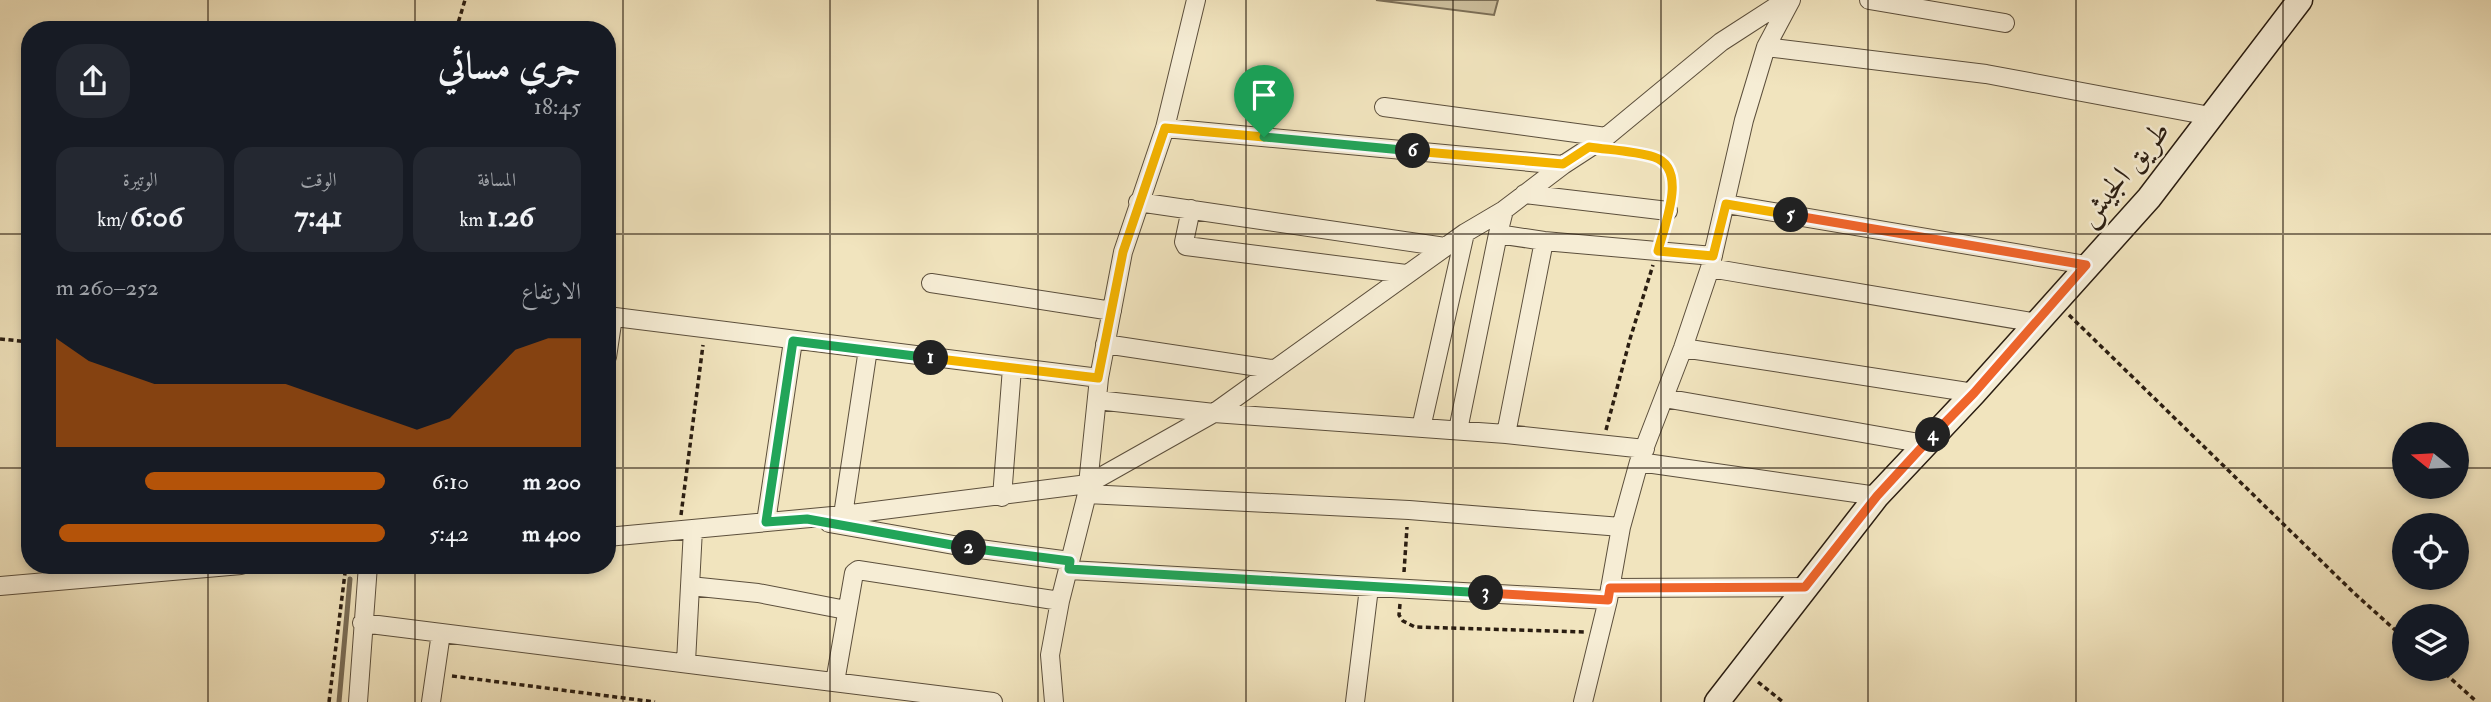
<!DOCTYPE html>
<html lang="ar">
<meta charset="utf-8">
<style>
:root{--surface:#171b24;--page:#242831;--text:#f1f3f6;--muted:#9ea1a6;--accent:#b45309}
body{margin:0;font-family:"IM FELL Double Pica",Amiri,serif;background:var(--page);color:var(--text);direction:rtl;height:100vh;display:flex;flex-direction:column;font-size:26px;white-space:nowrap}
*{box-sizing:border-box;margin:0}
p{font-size:23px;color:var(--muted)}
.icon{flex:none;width:38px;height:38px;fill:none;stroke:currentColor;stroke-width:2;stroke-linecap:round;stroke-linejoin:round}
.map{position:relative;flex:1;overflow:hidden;direction:ltr}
.panel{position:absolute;left:21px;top:21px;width:595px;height:553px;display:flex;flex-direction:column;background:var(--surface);border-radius:28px;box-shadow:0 4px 10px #0003;direction:rtl}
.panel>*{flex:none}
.needle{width:46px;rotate:288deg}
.buttons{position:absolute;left:2392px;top:422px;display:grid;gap:14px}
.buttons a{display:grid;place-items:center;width:77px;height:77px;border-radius:50%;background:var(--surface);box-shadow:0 4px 10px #0003;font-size:35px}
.pin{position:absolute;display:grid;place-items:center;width:60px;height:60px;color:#fff;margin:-72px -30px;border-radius:50% 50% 50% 0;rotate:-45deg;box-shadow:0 0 7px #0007}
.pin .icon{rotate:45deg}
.km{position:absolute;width:35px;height:35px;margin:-18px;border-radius:50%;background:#222;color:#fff;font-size:19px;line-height:35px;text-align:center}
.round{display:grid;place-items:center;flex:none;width:74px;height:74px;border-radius:28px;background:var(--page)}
.headline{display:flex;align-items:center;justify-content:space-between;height:119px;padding:0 35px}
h1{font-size:38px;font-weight:700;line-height:52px}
.stats{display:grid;grid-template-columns:repeat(3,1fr);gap:10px;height:119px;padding:7px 35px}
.stats div{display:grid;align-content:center;border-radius:18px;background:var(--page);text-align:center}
.stats b{font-size:30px;font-weight:700}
.stats small{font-size:19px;font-weight:400}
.stats p{font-size:19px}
.chart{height:196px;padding:14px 35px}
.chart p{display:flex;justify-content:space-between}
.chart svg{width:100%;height:126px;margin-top:7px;fill:var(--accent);opacity:.7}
ul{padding:0 35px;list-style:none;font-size:23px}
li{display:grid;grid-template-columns:112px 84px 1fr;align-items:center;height:52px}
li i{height:18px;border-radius:9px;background:var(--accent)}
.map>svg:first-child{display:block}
.green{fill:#cfc2a1;stroke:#7c7059;stroke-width:2}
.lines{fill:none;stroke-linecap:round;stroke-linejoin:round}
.stream{stroke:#796c55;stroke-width:5}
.minor-casing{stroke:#5c4f3c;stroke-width:20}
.secondary-casing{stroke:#2a1d11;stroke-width:27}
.path{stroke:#2a1d11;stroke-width:3.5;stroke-dasharray:5 3.5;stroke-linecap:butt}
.minor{stroke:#f6edd5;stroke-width:18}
.secondary{stroke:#f6edd5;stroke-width:24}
.split-1-casing{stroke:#fff;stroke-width:14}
.split-2-casing{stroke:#fff;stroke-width:14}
.split-3-casing{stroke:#fff;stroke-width:14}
.split-4-casing{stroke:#fff;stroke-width:14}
.split-5-casing{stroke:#fff;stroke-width:14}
.split-6-casing{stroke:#fff;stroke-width:14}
.split-7-casing{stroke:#fff;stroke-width:14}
.split-1{stroke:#f5b400;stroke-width:9}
.split-2{stroke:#22a559;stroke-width:9}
.split-3{stroke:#22a559;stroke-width:9}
.split-4{stroke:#f0652b;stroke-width:9}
.split-5{stroke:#f0652b;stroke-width:9}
.split-6{stroke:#f5b400;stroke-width:9}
.split-7{stroke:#22a559;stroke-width:9}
.grid{fill:none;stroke:#2a1d11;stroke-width:2;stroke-opacity:0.55}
.labels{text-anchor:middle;stroke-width:5;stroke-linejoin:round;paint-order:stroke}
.street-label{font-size:30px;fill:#2a1d11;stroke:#f6edd5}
</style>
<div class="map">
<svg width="2491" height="702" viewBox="0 0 2491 702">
<rect width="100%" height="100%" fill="#f1e4be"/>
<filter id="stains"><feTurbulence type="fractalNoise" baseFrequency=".00286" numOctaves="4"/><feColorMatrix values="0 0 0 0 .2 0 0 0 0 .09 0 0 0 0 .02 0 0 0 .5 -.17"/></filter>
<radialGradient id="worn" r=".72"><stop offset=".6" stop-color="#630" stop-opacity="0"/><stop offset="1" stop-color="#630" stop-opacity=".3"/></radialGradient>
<path class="green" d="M1376 0H1498L1494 15Z"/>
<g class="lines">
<path class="stream" d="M339 702 350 579"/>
<g class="minor-casing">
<path id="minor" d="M1869 0 2005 23
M1766 47 1986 74 2210 116
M1384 107 1606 137
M1165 128 1563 165
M1524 194 1668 211
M1138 202 1445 247
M1726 204 2086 265
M1191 209 1184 242 1186 246 1406 274
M1498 234 1544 241 1713 256
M1710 268 2037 323
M931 283 1112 311
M607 316 1099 378
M1105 344 1272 369
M1683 348 1974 393
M607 357 613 317
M1664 398 1925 444
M1097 400 1214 413 1506 434 1645 449
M1421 428 1465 233
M1458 430 1498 234 1504 210
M1506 434 1544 241
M1639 462 1877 496
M1087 494 1409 510 1621 527
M1002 497 1012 368
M843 515 868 349
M766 522 793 341
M829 523 965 547 1070 561
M607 537 843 515 1088 484 1214 413 1465 233 1504 210 1563 165 1606 137 1721 42 1786 0
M1069 570 1608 600
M0 586 241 565
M690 586 758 593 846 610
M1610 588 1805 587
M362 623 993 702
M686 662 693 529
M835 682 854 573 858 570 1060 601
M358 702 368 565
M431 702 441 633
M1054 702 1050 655 1060 601 1087 494 1099 378 1123 252 1165 128 1196 0
M1355 702 1369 588
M1583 702 1608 600 1621 527 1639 462 1683 348 1710 268 1744 120 1766 47 1791 0"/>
</g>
<g class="secondary-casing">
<path id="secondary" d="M1717 702 1877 496 1974 393 2149 198 2300 0"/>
</g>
<path class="path" d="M456 30 465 0
M1617 151C1649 156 1680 155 1671 197
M2069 315 2354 593 2404 638
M0 339 30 342
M1606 430 1630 339 1653 265
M681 515 703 345
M1404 572 1407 527
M1400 604 1399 615 1403 621 1415 627 1585 632
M2439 668 2477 702
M452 676 655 702
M1758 682 1783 702
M329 702 346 565"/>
<use href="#minor" class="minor"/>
<use href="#secondary" class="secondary"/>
</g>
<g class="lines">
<g class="split-1-casing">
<path id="split-1" d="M931 358 1098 378 1123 252 1165 128 1264 137"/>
</g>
<g class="split-2-casing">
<path id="split-2" d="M931 358 793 341 766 522 807 519 969 548"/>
</g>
<g class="split-3-casing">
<path id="split-3" d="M969 548 1070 561 1069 569 1486 593"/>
</g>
<g class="split-4-casing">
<path id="split-4" d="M1486 593 1608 600 1610 588 1805 587 1877 496 1933 435"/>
</g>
<g class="split-5-casing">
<path id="split-5" d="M1791 215 2086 265 1974 393 1933 435"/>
</g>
<g class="split-6-casing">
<path id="split-6" d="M1413 151 1563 164 1589 147C1610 150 1634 151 1654 157 1689 168 1664 226 1658 251L1713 256 1726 204 1791 215"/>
</g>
<g class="split-7-casing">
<path id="split-7" d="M1264 137 1413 151"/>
</g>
<use href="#split-1" class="split-1"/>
<use href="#split-2" class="split-2"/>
<use href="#split-3" class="split-3"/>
<use href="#split-4" class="split-4"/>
<use href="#split-5" class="split-5"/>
<use href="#split-6" class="split-6"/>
<use href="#split-7" class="split-7"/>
</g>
<path class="grid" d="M208 0V30M415 0V30M623 0V702M830 0V702M1038 0V702M1246 0V702M1453 0V702M1661 0V702M1868 0V702M2076 0V702M2283 0V702M0 234H30M607 234H2491M0 468H30M607 468H2404M2457 468H2491M208 565V702M415 565V702"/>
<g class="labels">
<g class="street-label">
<text transform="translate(2123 173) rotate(-50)" y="10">طريق الجيش</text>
</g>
</g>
<rect width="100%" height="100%" filter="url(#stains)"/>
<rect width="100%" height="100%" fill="url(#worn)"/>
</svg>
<div class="buttons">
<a><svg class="needle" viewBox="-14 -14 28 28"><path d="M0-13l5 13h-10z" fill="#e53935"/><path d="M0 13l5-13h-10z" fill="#9ea1a6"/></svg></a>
<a><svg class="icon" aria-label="locate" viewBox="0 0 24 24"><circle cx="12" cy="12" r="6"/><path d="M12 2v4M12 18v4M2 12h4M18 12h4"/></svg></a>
<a><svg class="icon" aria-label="layers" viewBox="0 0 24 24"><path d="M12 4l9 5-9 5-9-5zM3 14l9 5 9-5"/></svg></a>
</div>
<div class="pin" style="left:1264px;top:137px;background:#1e9e55"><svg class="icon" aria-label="arrive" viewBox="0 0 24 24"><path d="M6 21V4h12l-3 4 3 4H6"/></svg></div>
<b class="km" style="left:931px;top:358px">1</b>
<b class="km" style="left:969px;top:548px">2</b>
<b class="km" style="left:1486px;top:593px">3</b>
<b class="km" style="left:1933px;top:435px">4</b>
<b class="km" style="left:1791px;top:215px">5</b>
<b class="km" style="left:1413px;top:151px">6</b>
<section class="panel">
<div class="headline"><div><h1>جري مسائي</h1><p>18:45</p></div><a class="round"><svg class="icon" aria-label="share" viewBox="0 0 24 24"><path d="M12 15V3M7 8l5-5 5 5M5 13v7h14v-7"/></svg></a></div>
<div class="stats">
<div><p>المسافة</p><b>1.26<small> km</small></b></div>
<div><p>الوقت</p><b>7:41</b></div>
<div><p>الوتيرة</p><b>6:06<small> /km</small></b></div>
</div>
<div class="chart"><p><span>الارتفاع</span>252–260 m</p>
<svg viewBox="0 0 160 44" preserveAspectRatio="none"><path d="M0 44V6L10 14L20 18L30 22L40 22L50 22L60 22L70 22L80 26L90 30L100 34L110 38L120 34L130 22L140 10L150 6L160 6V44z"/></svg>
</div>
<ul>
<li><b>200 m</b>6:10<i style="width:73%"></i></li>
<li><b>400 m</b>5:42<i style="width:99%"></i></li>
</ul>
</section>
</div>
